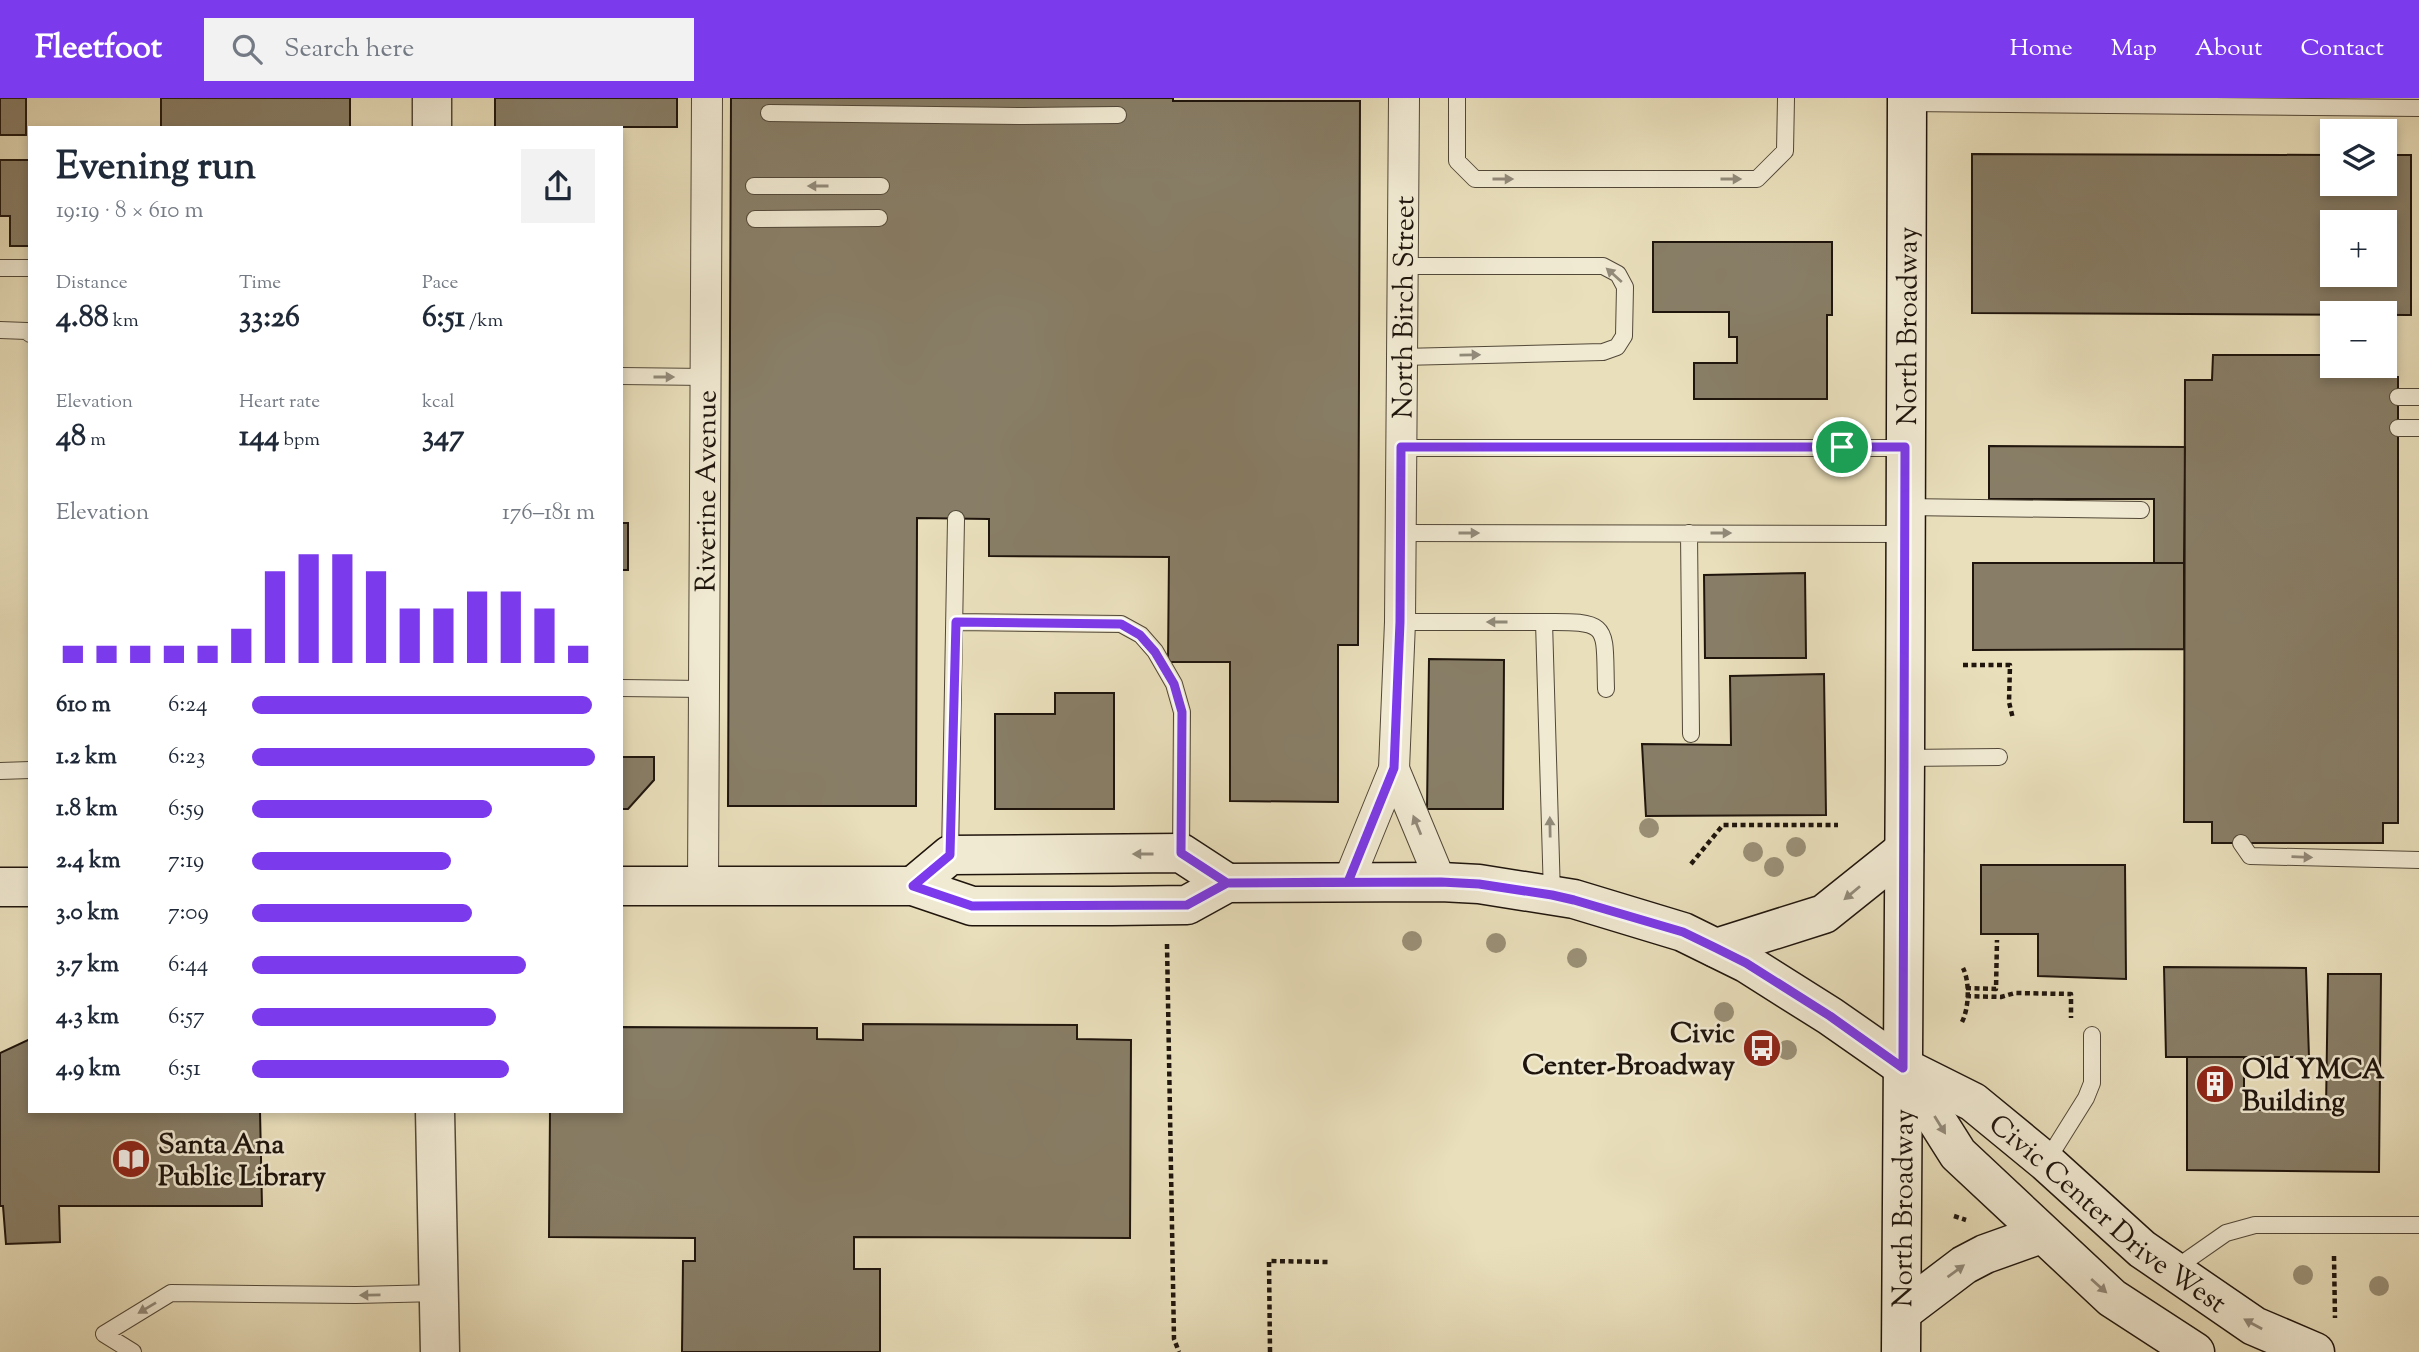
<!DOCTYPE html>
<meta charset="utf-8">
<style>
:root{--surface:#fff;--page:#f2f2f3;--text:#1f2937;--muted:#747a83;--accent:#7c3aed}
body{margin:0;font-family:"Sorts Mill Goudy",serif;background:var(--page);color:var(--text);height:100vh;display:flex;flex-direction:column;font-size:26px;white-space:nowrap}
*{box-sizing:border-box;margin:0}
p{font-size:23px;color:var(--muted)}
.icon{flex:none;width:38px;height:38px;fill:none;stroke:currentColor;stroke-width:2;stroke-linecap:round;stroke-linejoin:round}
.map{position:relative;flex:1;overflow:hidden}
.drawer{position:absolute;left:28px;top:28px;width:595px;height:987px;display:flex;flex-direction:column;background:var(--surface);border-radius:0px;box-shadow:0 4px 10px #0003}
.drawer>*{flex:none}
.buttons{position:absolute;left:2320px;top:21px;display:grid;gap:14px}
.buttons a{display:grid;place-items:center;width:77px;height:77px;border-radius:0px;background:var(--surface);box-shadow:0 4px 10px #0003;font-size:35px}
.pin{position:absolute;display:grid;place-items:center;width:60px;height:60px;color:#fff;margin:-30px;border:4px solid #fff;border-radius:50%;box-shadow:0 2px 7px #0007}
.round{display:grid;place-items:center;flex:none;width:74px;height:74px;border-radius:0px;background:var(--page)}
.head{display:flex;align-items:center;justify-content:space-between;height:119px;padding:0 28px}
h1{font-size:38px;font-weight:700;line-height:52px}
.metrics{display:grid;grid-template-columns:repeat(3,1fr);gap:10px;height:119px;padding:7px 28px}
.metrics div{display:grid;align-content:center}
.metrics b{font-size:30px;font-weight:700}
.metrics small{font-size:19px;font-weight:400}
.metrics p{font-size:19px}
.chart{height:196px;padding:14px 28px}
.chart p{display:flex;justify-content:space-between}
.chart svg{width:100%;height:126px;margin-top:7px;stroke:var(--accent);stroke-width:6}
ul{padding:0 28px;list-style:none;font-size:23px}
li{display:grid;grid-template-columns:112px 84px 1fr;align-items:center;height:52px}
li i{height:18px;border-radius:9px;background:var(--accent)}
header{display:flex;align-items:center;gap:42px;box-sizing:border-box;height:98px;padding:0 35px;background:var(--accent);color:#fff}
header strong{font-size:33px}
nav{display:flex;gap:38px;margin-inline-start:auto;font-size:24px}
.search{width:490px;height:63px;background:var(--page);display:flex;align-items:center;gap:18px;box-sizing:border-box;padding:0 24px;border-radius:0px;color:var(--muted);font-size:26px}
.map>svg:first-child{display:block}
.building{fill:#887e67;stroke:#1f150d;stroke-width:2;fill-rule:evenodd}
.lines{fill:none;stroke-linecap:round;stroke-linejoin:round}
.service-casing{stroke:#524838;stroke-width:18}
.minor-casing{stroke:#524838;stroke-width:32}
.tertiary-casing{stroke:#524838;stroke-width:41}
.secondary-casing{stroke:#1f150d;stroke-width:41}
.path{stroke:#1f150d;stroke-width:4.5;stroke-dasharray:5 3.5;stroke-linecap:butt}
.service{stroke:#f1ead3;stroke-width:16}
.minor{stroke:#f1ead3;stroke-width:30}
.tertiary{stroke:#f1ead3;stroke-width:38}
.secondary{stroke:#f1ead3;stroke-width:38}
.tree{fill:#9a9077}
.oneway{fill:#928a7a}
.route-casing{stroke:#fff;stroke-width:14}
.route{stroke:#7c3aed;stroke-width:9}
.labels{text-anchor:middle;stroke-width:5;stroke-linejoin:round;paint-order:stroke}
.street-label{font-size:28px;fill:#1f150d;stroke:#f1ead3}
.poi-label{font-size:28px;font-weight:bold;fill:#1f150d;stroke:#f1ead3;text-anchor:start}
</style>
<header>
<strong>Fleetfoot</strong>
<div class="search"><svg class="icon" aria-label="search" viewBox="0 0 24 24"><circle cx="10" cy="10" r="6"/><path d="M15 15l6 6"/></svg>Search here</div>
<nav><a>Home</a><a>Map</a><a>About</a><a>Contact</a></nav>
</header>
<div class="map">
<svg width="2419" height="1254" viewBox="0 0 2419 1254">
<rect width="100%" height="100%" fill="#e9dfbb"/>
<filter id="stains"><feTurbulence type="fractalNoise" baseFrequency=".00286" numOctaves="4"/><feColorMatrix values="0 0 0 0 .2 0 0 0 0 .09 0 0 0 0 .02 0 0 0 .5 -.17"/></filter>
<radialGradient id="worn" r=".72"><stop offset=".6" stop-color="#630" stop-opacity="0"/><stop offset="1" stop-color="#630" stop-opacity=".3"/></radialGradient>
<path class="building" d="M0 0H26V37H0Z
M161 0H350V30H161Z
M495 0H677V29H495Z
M731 0H1173V3H1360L1358 547H1338V704L1230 703V564H1168L1169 459 989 458V421L917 420 916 708H728Z
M1972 56 2333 57V86H2385V57H2411V217L1972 215ZM2333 124H2385V177H2333Z
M0 62H30V148H10V118H0Z
M1653 144H1832V217H1827V301H1694V265H1737V239H1729V214H1653Z
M2213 257H2333V268H2382V279H2398V725H2383V745H2212V724H2184L2185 282H2212Z
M1989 348 2185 349 2184 465H2154V401H1989Z
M621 425H628V472H621Z
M1973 465H2184V551L1973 552Z
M1805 475 1806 560H1705L1704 477Z
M1429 561 1504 562 1503 711H1427Z
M1824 576 1826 717 1646 718 1642 646 1731 647 1730 578Z
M1055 595H1114V711H995V616H1055Z
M621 659H654V682L628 711H621Z
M1981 767H2125L2126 881 2038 878V836H1981Z
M2164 869 2306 870 2309 959H2166Z
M2328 876H2381L2379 1074 2187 1072V959H2244V1012H2326Z
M863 926 1077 927V941L1131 942 1130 1140 854 1139V1171H880V1254H682L683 1163H695V1140L549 1139 550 1013H621V929L817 930V941L863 942Z
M30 941V1013H260L262 1108H59L60 1144 6 1146 3 1108H0V955Z"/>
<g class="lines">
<g class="service-casing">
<path id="service" d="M1457 0V63L1475 81H1757L1785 53 1786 0
M1907 5 2419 10
M769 15 1024 18 1118 17
M754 88H881
M755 121 879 120
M0 170H30
M0 232 27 233 30 236
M1402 259 1603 254 1617 249 1624 238 1625 189 1618 176 1603 168H1402
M621 278 706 279
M2398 299H2419
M2398 330H2419
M1401 350H1905
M1905 409 2141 412
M1400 435 1905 436
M1689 435 1691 636
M955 524 1121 526 1141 537 1155 553 1174 586 1182 614 1181 755
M1400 524H1544L1552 797
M1544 524C1612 523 1604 528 1606 591
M621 590 703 591
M1905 660 1999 659
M0 673 30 672
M2241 745 2250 758 2419 762
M950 757 956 421
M2046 1064 2086 1000 2092 985V937
M2173 1172 2226 1135 2255 1127H2419
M133 1254 104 1236 171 1195 356 1197 439 1195"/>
</g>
<g class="minor-casing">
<g id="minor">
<path d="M1394 671 1441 784"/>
<path id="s1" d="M1348 784 1394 671 1400 524 1404 0"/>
<path id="s2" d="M703 787 707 0"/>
</g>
</g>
<g class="tertiary-casing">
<path id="tertiary" d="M432 30V0
M435 1013 440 1254"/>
</g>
<g class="secondary-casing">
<g id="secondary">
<path id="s3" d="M621 788H913L972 808H1112L1187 807 1227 785 1441 784 1479 786 1574 801 1683 834 1746 865 1830 918 1903 969 1973 1004 2046 1064 2142 1151 2254 1228 2315 1254"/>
<path d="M913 788 950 757 1181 755 1227 785"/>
<path d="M0 789H30"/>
<path d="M1716 850 1824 816 1904 752"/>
<path d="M1903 969 1958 1056 2112 1200 2195 1254"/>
<path d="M1902 1214 1964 1167 1985 1156 2041 1136"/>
<path id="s4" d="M1901 1254 1905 660 1907 0"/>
</g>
</g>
<path class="path" d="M1963 567H2010L2009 604 2013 621
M1691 766 1723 727H1838
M1167 846 1174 1241 1179 1254
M1966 890 1996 891 1997 842
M1966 898 2001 899 2015 895 2071 896V920
M1962 924C1969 910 1970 884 1963 870
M1954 1118 1966 1122
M2334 1158 2335 1220
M1270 1254 1269 1163 1329 1164"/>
<use href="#service" class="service"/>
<use href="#minor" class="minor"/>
<use href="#tertiary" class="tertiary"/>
<use href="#secondary" class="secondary"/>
</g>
<g class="tree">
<circle cx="1649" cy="730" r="10"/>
<circle cx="1796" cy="749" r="10"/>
<circle cx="1753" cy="754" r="10"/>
<circle cx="1774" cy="769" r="10"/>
<circle cx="1412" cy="843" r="10"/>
<circle cx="1496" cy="845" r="10"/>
<circle cx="1577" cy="860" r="10"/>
<circle cx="1724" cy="914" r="10"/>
<circle cx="1787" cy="952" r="10"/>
<circle cx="2303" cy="1177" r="10"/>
<circle cx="2379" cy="1188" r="10"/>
</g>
<defs><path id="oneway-solid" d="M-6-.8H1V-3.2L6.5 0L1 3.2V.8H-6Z" transform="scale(1.75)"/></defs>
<g class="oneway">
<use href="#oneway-solid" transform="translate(1503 81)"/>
<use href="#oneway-solid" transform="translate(1731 81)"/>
<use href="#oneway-solid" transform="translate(818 88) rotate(180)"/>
<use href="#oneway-solid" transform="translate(1614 177) rotate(-138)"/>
<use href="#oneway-solid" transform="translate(1470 257) rotate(-1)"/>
<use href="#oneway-solid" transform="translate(664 279)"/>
<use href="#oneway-solid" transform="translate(1469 435)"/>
<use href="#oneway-solid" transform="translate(1721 435)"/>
<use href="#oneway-solid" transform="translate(1497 524) rotate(180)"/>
<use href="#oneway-solid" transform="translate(1417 727) rotate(-112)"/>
<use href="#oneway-solid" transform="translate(1550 729) rotate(-91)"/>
<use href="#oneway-solid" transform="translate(1143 756) rotate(180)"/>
<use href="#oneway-solid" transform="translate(2302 759) rotate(2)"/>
<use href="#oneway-solid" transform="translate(1852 795) rotate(140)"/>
<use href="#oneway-solid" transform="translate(1940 1027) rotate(58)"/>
<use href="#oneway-solid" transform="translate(1956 1173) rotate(-36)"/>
<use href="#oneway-solid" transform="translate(2099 1188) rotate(42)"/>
<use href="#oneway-solid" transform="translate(370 1197) rotate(179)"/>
<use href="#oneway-solid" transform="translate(147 1210) rotate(149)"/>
<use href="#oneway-solid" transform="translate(2253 1226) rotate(-151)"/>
</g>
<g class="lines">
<g class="route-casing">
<path id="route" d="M1842 349H1401L1400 524 1394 670 1348 784 1227 785 1181 755 1182 614 1174 586 1155 554 1140 537 1121 526 956 524 950 757 913 788 972 808 1187 807 1227 785 1441 784 1479 786 1552 797 1574 802 1683 834 1716 850 1746 865 1830 918 1903 970 1905 349H1842"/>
</g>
<use href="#route" class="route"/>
</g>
<defs>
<g id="bus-disc" transform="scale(2.0125)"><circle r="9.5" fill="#8f2418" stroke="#f1ead3"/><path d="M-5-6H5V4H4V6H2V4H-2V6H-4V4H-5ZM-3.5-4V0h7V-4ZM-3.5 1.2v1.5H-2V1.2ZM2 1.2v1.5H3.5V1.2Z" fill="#fff"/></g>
<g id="building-disc" transform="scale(2.0125)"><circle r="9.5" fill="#8f2418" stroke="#f1ead3"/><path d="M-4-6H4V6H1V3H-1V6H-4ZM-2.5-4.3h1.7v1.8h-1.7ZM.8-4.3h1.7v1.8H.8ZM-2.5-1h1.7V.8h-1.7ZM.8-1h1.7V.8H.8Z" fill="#fff"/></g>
<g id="library-disc" transform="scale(2.0125)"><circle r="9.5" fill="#8f2418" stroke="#f1ead3"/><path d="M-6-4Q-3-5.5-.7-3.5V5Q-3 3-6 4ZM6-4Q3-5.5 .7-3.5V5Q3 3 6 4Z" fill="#fff"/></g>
</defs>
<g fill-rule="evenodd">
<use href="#bus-disc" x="1762" y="950"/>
<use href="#building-disc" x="2215" y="986"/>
<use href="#library-disc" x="131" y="1061"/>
</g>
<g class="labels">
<g class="street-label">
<text dy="10" stroke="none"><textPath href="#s1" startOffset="584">North Birch Street</textPath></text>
<text dy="10" stroke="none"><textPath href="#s4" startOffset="1026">North Broadway</textPath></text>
<text dy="10" stroke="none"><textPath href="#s2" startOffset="394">Riverine Avenue</textPath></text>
<text dy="10" stroke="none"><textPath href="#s4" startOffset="144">North Broadway</textPath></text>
<text dy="10" stroke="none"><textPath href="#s3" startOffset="1589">Civic Center Drive West</textPath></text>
</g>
<g class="poi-label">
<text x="1735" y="944" text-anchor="end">Civic<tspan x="1735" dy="32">Center-Broadway</tspan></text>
<text x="2242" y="980">Old YMCA<tspan x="2242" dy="32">Building</tspan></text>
<text x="158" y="1055">Santa Ana<tspan x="158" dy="32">Public Library</tspan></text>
</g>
</g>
<rect width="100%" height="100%" filter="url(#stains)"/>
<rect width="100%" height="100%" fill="url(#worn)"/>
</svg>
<div class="buttons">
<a><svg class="icon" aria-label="layers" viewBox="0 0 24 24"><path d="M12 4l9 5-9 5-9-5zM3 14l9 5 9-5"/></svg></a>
<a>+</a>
<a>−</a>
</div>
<div class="pin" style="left:1842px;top:349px;background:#1e9e55"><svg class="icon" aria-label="arrive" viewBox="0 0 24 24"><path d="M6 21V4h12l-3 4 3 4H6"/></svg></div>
<section class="drawer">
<div class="head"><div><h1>Evening run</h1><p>19:19 · 8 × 610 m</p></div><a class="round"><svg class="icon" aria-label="share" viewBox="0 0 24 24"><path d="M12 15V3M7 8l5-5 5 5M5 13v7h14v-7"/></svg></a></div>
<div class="metrics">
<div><p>Distance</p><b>4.88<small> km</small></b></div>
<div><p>Time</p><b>33:26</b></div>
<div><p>Pace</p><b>6:51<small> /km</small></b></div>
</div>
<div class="metrics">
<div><p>Elevation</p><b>48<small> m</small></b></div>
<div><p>Heart rate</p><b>144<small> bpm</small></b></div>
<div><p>kcal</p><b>347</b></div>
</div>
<div class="chart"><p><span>Elevation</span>176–181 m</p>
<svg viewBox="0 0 160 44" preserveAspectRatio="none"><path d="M5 44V38M15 44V38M25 44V38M35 44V38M45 44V38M55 44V32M65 44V12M75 44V6M85 44V6M95 44V12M105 44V25M115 44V25M125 44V19M135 44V19M145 44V25M155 44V38"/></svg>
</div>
<ul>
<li><b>610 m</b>6:24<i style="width:99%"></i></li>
<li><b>1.2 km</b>6:23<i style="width:100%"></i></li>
<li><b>1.8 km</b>6:59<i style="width:70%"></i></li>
<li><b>2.4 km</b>7:19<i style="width:58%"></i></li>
<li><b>3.0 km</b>7:09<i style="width:64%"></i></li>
<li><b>3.7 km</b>6:44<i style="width:80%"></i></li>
<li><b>4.3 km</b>6:57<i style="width:71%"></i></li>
<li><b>4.9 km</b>6:51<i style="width:75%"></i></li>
</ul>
</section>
</div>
